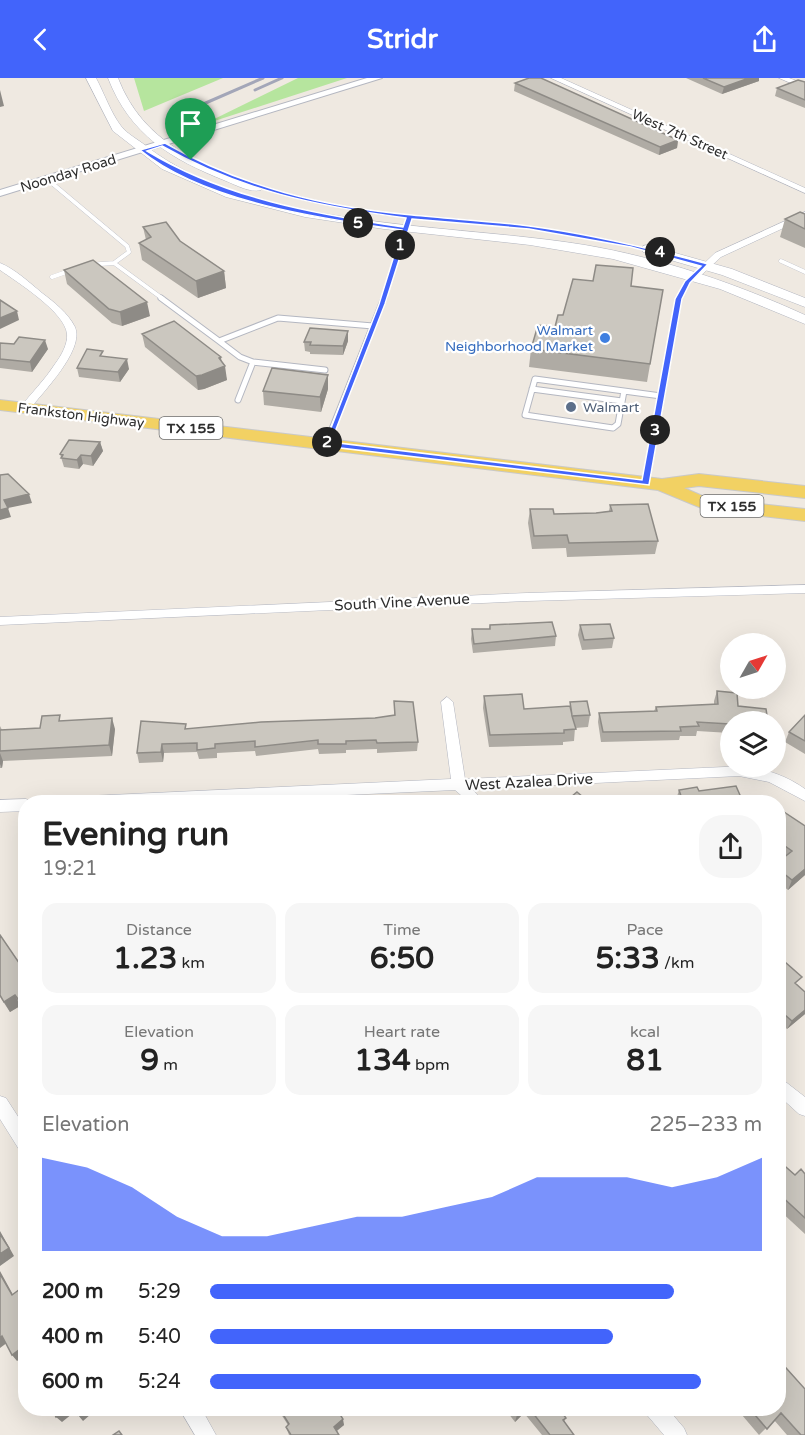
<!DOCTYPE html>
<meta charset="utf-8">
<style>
:root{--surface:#fff;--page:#f6f6f6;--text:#222;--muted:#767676;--accent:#4264fb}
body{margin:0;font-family:"Varela Round",sans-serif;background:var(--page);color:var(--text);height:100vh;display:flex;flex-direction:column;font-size:22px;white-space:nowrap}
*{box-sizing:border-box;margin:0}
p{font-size:20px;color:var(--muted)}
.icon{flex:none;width:33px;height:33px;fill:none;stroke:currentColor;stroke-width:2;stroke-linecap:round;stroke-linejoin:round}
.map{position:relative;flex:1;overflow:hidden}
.side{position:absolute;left:18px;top:717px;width:768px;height:621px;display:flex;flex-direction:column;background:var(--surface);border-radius:24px;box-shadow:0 6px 24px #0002}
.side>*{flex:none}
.needle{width:39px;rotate:51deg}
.fabs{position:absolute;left:720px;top:555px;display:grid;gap:12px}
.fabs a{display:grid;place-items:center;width:66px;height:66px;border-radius:50%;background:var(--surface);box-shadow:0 6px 24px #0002;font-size:30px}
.pin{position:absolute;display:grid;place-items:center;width:51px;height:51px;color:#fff;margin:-62px -26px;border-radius:50% 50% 50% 0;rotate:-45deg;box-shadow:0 0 6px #0007}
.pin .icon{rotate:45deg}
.km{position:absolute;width:30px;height:30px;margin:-15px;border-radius:50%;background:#222;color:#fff;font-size:16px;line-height:30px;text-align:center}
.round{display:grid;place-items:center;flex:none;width:63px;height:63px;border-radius:24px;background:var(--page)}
.summary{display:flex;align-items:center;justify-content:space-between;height:102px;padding:0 24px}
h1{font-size:33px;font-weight:700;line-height:45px}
.figures{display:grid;grid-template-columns:repeat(3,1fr);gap:9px;height:102px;padding:6px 24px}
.figures div{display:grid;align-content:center;border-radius:15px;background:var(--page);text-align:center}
.figures b{font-size:30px;font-weight:700}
.figures small{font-size:16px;font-weight:400}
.figures p{font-size:16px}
.chart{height:168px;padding:12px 24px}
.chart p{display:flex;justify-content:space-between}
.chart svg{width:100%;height:108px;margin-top:6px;fill:var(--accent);opacity:.7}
ul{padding:0 24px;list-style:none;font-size:20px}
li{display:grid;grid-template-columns:96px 72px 1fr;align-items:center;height:45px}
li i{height:15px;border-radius:8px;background:var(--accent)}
header{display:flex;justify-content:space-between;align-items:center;height:78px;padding:0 24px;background:var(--accent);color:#fff;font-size:27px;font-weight:700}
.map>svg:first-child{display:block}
.green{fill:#b6e59e}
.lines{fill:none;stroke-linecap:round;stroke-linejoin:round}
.service-far1-casing{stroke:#b4b7c1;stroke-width:4.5}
.service-casing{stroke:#b4b7c1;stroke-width:7}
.minor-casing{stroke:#b4b7c1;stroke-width:1}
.tertiary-casing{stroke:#b4b7c1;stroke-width:2}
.secondary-casing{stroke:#b4b7c1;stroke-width:1}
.primary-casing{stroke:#c9c9c9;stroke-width:2}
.service-far1{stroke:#fff;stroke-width:4}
.service{stroke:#fff;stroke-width:5}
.minor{fill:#fff;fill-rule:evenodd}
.tertiary{fill:#fff;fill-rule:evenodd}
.secondary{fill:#fff;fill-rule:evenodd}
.primary{fill:#f2d163;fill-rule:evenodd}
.rail{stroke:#a3a6b8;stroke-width:3}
.wall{fill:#afaba4}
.shaded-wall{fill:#8e8b86}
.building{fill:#cbc7bf;stroke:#8e8b86;stroke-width:1.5}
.route{fill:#4264fb;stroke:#fff;stroke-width:1.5;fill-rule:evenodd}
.shop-dot{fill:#3f7fe0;stroke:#fff;stroke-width:2}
.service-dot{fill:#5c6f8a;stroke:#fff;stroke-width:2}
.labels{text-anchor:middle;stroke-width:4.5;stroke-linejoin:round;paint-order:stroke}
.far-street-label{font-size:14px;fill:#2e2e2e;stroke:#fff}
.far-shop-label{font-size:14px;fill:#366cbe;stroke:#fff;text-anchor:end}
.far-service-label{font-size:14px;fill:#4e5e75;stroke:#fff;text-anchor:start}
.shield{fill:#fff;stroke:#6d6d6d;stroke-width:1.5}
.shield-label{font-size:14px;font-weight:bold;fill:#2e2e2e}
.street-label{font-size:15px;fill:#2e2e2e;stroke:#fff}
</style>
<header><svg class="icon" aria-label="back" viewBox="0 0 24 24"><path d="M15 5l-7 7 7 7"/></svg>Stridr<svg class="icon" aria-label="share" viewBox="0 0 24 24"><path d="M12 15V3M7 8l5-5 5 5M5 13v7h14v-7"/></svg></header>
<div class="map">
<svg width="805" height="1357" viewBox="0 0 805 1357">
<rect width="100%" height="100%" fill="#efe9e1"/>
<path class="green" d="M134 0H223L144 33Z
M298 0H347L202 47Z"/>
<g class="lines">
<g class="service-far1-casing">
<path id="service-far1" d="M47 101 127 168 129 174 114 185
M781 183 805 194
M88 187 114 185 163 221
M52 199 72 192
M383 221 405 151
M678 221 684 209 694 199"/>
</g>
<g class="service-casing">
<path id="service" d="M161 220 219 263
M253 284 325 292
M535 301 624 313 618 346 613 350 525 337Z
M532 311 622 323
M624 313 661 318
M238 322 253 284 240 279 219 263 278 240 373 248
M326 366 384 220
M646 405 679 220"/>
</g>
<g class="minor-casing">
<path id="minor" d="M551 0H561L805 110V115Z
M779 0H789L805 6V11Z
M805 134V140L721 179 697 201 690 199 715 175Z
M0 185C15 191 30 205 42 215 54 224 68 235 75 249 85 272 42 315 29 332L25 333 20 330C31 315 45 302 55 286 61 278 68 266 67 256 65 234 17 204 0 192Z
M805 507V515L527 523 0 547V539L527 515Z
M447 619 453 624 465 701 746 688C768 692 787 698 805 711V723L769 704 739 698 472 711 484 724H469L455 712 192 724H81L83 720 88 718 451 701 441 624Z
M26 721 32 724H26V733L0 734V722Z
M778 998 805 1019V1038L799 1036 778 1017Z
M0 1018 6 1020 26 1051V1075L20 1073 0 1041Z
M179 1330H201L216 1357H195Z
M644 1330H667L684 1350 687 1357H664L647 1337Z"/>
</g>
<g class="tertiary-casing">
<path id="tertiary" d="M367 0H382L0 118V112Z"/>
</g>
<g class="secondary-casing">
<path id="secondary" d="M86 0H96C104 15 111 35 121 48 127 56 139 62 146 68 254 152 452 145 585 167 661 180 735 205 805 237V246L720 211 613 181 530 167 384 151 305 139 226 119 162 91 113 53Z
M108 0H118C143 65 199 86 261 108V112C250 115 236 107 226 103 171 81 130 57 108 0Z
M647 167 732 191 805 220V229L722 197 643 174V168Z"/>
</g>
<g class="primary-casing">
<path id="primary" d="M0 322 662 401 699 396 805 408V420L699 408 684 410 707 420 805 431V443L704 431 658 412 0 332Z"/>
</g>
<use href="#service-far1" class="service-far1"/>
<use href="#service" class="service"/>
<use href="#minor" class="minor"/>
<use href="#tertiary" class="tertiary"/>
<use href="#secondary" class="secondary"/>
<use href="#primary" class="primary"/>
<path class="rail" d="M255 12 282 0
M201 27 263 0"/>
</g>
<path class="wall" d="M686 0H759V3L722 16Z
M805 4V30L775 18 777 10Z
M515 5 678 62 677 70 659 77 514 13Z
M805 136V170L780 159 785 141Z
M143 149 224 193 226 210 198 220 142 182 139 165 146 162Z
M64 192 150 238 122 248 112 245 67 206Z
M631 208 663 212 647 304 529 289 531 271 555 249 563 237Z
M348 253V263L343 277 310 276V274L305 273 304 264Z
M142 256 221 283 227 302 204 311 198 312 145 269Z
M0 265 48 271 32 294 0 290Z
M104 278 129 291 120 304 79 299 77 290Z
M328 311 321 334 264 327 263 313Z
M100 364 103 373 93 388 83 386 79 391 64 389 60 376Z
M610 427 658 463 655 476 567 479 566 470 532 471 528 445 530 431 554 436 596 435 609 433Z
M490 547 556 558 555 568 473 575 471 561 472 551H489Z
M580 547 614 560 612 570 582 572 578 557Z
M717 613 738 628 730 644V655L697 653 696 658H680L679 662 601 664 598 644 599 635 654 633 656 629 714 626V623Z
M484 618 524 631 570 628V624L590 637 588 649 575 650 574 663 563 664V667L489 669 483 630Z
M394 623 418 664 417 673 377 675V671L346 672V675L319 676 318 671 256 678 255 673 217 675V680L199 681 197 674 164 675 163 684 139 685 137 675 187 651 375 640 394 637Z
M805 637V676L785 664 789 654Z
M62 643 115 651 112 678 3 683 2 690H0V648L2 652 40 650Z
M679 712 699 713 743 724H677L676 722Z
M778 730 805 797 788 812 778 804V784L784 780 778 776Z
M0 857 26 895V935L20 928 10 934 0 919Z
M778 890 805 914V936L787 951 778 943Z
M778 1082 795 1097 805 1096V1156L778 1131Z
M277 1330H336L344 1347 337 1353 339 1357H289L286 1349 288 1347Z
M504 1330H572L564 1338 566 1340 564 1344 574 1357H542L524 1335 515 1344Z
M736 1330H778L805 1357H787L774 1342 759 1357Z"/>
<path class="shaded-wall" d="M749 0H759V3L722 16 724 9Z
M0 12 4 28 0 29Z
M678 62 677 70 659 77 660 69Z
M224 193 226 210 198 220 196 203Z
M147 224 150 238 122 248 120 234Z
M17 233 19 242 0 251V240Z
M348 253V263L343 277V268Z
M45 262 48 271 32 294 30 284Z
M221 279 222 289 225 288 227 302 204 311 198 312 196 298Z
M127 281 129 291 120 304 118 294Z
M328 297V311L321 334 320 319Z
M100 364 103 373 93 388 91 378Z
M81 377 83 386 79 391 77 382Z
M29 416 32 425 8 430 11 439 0 442V432L4 422Z
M112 640 115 651 112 678 109 667Z
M162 666 164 675 163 684 161 674Z
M0 675 3 683 2 690 0 686Z
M805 791V797L788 812 792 802Z
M15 917 20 928 10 934 4 924Z
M805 932V936L787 951 792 943Z
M0 1153 14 1178 0 1188Z
M0 1193 17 1224 12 1217 0 1196Z
M2 1258 8 1264 0 1270V1260Z
M20 1271 26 1277 17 1283 12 1277Z
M67 1330H76L77 1332 62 1344 56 1339Z
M86 1330H98L83 1343 78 1337Z
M524 1330H525L524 1335 515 1344 517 1337Z
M569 1330H572L560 1343 563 1336Z
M343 1341 344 1347 335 1354 334 1349Z"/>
<path class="building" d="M529 0H541L678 62 660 69 515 5Z
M703 0H749L724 9Z
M798 2 805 4V22L777 10Z
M800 134 805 136V151L785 141Z
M166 144 180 163 224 193 196 203 139 165 151 159 143 149Z
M93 182 147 224 120 234 109 231 64 192Z
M596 187 633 190 631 208 663 212 650 286 531 271 538 247 555 249 558 237H563L573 201 593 203Z
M0 222 17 233 0 240Z
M174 243 221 279 219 280 225 288 202 297 196 298 142 256Z
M310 250 348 253 343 268 310 267 311 264H304Z
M19 259 45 262 30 284 0 281V265L14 266Z
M87 271 103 273 100 278 127 281 118 294 77 290Z
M272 290 328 297 320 319 263 313Z
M69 362 100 364 91 378 81 377 77 382 61 380 63 377 60 376Z
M8 396 29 416 4 422 8 430 0 432V397Z
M648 426 658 463 569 465 567 457 534 458 530 431H553L554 436 596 435 612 433 610 427Z
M552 544 556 558 474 566 472 551H490V547Z
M610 546 614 560 584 562 580 547Z
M717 613 737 615 738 628 766 631 768 644H730V646L697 644 699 648 680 649 681 653 603 654 599 635 657 633 656 629 718 626Z
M522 616 524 631 570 628 572 637 570 624 587 623 590 637 572 638 576 651 564 652V655L490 657 484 618Z
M394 623 413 624 418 664 377 665 376 662 346 663V666H318V662L255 669V663L215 666V670L197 672V665L162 666 161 674 137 675 141 643 186 646 185 651 261 644 375 640 395 637Z
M60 637 59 643 112 640 109 667 0 673V652L40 650 42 638Z
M805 637V663L789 654Z
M736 708 743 724H683L679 712 697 709 699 713Z
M577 714 589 724H565Z
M778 730 805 748V791L792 802 778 791V784L792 773 778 763Z
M0 857 26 895V932L15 917 4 924 0 917Z
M785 884 802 899 795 905 805 914V932L792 943 778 931V890Z
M778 1062 782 1065 778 1072Z
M778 1082 795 1097 801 1091 805 1096V1140L778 1115Z
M0 1156 9 1170 0 1176Z
M0 1196 12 1217 20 1211 26 1221V1280L20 1271 12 1277 2 1258 0 1260Z
M778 1281 805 1311V1357H801L781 1335 767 1351 749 1330H778Z
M52 1330H67L56 1339Z
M74 1330H86L78 1337Z
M279 1330H336L343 1341 334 1349 339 1357H291L286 1349 289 1346Z
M512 1330H524L517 1337Z
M529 1330H569L563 1336 566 1340 563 1342 574 1357H550Z
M119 1353 122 1357H113Z"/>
<path class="route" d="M165 65C242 109 324 129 412 137 451 141 490 143 529 148 590 156 649 170 708 186L690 205 682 221 649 407 324 368 379 226 402 152C322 141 204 124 140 72ZM162 68C241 113 317 128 406 140L403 149C314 136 225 120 147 73ZM412 141 529 151 631 169 701 188 685 203 675 221 642 402 331 364 385 226Z"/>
<circle class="shop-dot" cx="605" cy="260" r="6"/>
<circle class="service-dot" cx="571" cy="329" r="6"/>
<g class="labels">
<g class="far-street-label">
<text transform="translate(680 56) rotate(24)" y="5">West 7th Street</text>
<text transform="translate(68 95) rotate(-17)" y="5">Noonday Road</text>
<text transform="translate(81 337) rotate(7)" y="5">Frankston Highway</text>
</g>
<g class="far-shop-label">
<text x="593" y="257">Walmart<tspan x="593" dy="16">Neighborhood Market</tspan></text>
</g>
<g class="far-service-label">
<text x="583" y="334">Walmart</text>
</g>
<g class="shield">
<rect x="159.5" y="339" width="63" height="22" rx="4.5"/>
<rect x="700.5" y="417" width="63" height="22" rx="4.5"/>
</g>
<g class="shield-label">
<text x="191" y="355">TX 155</text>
<text x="732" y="433">TX 155</text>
</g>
<g class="street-label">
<text transform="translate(402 524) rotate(-3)" y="5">South Vine Avenue</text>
<text transform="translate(529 704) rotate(-3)" y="5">West Azalea Drive</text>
</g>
</g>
</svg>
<div class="fabs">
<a><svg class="needle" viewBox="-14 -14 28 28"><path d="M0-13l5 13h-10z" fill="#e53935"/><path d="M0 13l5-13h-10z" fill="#767676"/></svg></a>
<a><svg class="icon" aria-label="layers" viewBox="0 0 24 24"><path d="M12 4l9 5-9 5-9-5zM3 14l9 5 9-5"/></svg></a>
</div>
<div class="pin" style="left:191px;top:82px;background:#1e9e55"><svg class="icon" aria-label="arrive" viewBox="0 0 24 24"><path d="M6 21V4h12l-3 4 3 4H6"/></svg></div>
<b class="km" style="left:400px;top:167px">1</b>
<b class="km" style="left:327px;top:364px">2</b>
<b class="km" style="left:655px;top:352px">3</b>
<b class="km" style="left:660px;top:174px">4</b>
<b class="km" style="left:358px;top:145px">5</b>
<section class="side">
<div class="summary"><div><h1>Evening run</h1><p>19:21</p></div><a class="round"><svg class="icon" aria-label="share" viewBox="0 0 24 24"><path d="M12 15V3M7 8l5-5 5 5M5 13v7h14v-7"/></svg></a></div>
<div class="figures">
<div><p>Distance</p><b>1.23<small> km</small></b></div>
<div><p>Time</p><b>6:50</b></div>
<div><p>Pace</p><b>5:33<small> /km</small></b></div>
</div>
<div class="figures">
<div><p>Elevation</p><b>9<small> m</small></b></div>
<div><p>Heart rate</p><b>134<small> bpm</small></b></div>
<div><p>kcal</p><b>81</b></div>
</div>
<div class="chart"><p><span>Elevation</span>225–233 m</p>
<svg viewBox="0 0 160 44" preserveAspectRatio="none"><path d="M0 44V6L10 10L20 18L30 30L40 38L50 38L60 34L70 30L80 30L90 26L100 22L110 14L120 14L130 14L140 18L150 14L160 6V44z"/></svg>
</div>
<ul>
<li><b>200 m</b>5:29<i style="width:84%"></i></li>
<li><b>400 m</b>5:40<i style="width:73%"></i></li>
<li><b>600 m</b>5:24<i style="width:89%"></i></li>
</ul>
</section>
</div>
